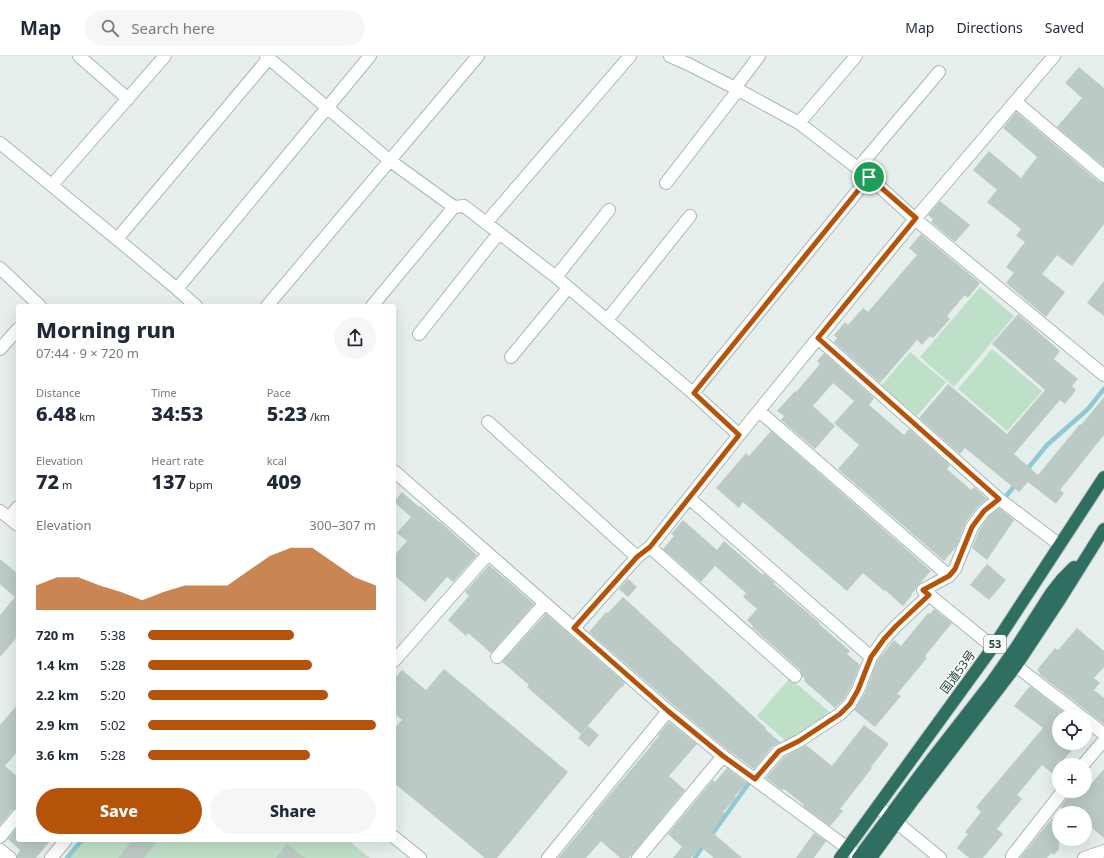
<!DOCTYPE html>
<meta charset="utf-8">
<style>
:root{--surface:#fff;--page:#f6f6f7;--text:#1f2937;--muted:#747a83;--line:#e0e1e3;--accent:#b45309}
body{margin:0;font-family:"Noto Sans","Noto Sans JP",sans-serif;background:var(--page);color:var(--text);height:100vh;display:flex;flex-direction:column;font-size:15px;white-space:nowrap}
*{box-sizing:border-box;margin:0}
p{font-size:13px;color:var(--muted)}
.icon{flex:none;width:22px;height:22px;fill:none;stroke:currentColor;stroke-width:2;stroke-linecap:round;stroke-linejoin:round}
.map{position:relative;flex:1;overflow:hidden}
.details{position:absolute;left:16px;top:248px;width:380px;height:538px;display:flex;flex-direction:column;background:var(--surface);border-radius:4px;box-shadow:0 4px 16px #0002}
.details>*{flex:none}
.buttons{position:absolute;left:1052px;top:654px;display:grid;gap:8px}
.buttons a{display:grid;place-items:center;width:40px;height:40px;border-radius:50%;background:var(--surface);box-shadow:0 4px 16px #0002;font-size:20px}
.pin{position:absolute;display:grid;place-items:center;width:34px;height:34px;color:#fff;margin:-17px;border:2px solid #fff;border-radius:50%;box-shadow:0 1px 4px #0007}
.round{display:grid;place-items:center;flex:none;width:42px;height:42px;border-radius:21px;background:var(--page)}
.overview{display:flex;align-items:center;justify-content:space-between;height:68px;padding:0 20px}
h1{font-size:22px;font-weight:800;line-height:30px}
.stats{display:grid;grid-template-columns:repeat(3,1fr);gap:6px;height:68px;padding:4px 20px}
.stats div{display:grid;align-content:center}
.stats b{font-size:20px;font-weight:800}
.stats small{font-size:11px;font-weight:400}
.stats p{font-size:11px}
.chart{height:112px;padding:8px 20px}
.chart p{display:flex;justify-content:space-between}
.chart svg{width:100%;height:72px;margin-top:4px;fill:var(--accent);opacity:.7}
.cta{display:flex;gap:8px;margin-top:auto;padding:8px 20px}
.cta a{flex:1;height:46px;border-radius:24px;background:var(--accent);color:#fff;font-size:16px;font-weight:800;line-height:46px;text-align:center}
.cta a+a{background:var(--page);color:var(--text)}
ul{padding:0 20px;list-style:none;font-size:13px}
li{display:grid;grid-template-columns:64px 48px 1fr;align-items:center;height:30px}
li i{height:10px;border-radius:5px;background:var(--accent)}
header{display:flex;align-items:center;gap:24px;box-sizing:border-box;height:56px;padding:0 20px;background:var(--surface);border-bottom:1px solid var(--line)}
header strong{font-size:19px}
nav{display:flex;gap:22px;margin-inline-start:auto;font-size:14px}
.search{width:280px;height:36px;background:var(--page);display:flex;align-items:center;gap:10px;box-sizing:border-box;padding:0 14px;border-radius:22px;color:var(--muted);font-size:15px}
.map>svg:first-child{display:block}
.green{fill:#bfe0c8}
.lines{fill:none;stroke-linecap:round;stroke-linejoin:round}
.stream{stroke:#8ec9d4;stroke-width:4.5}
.building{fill:#bbcac4}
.minor-casing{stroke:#a8b8b2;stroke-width:14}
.highway-casing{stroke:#c2cac8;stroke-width:14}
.minor{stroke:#fff;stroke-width:12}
.highway{stroke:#2f6f62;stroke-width:12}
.route-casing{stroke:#fff;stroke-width:8}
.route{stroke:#b45309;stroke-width:5}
.labels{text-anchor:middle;stroke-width:3.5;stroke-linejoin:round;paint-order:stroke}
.shield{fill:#f7fbf9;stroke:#637a73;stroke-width:1}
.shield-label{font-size:11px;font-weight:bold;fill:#24423a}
.street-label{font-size:12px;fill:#24423a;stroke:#f7fbf9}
</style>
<header>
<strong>Map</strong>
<div class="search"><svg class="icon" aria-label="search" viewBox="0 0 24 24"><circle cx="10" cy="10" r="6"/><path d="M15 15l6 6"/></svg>Search here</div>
<nav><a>Map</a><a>Directions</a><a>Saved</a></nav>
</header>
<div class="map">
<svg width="1104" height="802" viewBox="0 0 1104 802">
<rect width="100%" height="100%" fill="#e6efeb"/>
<path class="green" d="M980 231 1014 260 954 331 920 301Z
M992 293 1042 335 1007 375 958 333Z
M910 296 946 326 917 360 881 330Z
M790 622 832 658 786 685 757 660Z
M83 784H348L370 802H69Z"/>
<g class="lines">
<path class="stream" d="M1025 416 1047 389 1088 353 1104 333
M1007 439 1016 428
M710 781 749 727
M67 802 82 784
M695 802 705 787"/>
</g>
<path class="building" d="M1079 11 1104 32V110L1057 71 1082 42 1065 27Z
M1016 56 1099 126 1104 127V168L1072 210 1057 199 1042 218 1065 236 1046 261 1006 227 1014 217 1006 211 1025 186 1016 180 1021 173 987 146 997 134 973 114 989 95 1021 122 1037 101 1003 72Z
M940 145 970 169 955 186 931 166 933 163 928 159Z
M921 178 980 227 968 242 965 239 947 260 950 263 933 282 930 280 922 289 917 284 880 327 834 286 837 282 834 279 845 266 848 269 863 252 868 256 917 199 909 192Z
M1104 225V260L1087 247Z
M1018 258 1060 295 1054 303 1078 323 1072 330 1076 334 1065 348 1060 344 1014 398 1038 419 1080 368 1081 369 1104 341V379L1060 434 1064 437 1056 448 1028 426 1019 436 965 392 960 398 919 362 948 328 1007 378 1045 334 992 288Z
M824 297 874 342 869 349 904 379 909 373 950 409 947 413 971 434 974 431 987 443 978 450 966 466 956 491 944 505 838 413 859 389 834 367 854 345 833 327 813 350 835 370 815 393 781 364 784 360 777 355 795 335 796 336 820 308 817 305Z
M771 375 931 515 921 526 917 530 916 533 911 538 912 539 903 550 885 534 884 535 863 517 847 535 743 446 739 452 716 432 746 397 749 400Z
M402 436 419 451 420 450 439 466V465L477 499 453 526 447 521 425 546 394 519V500L407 485 397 477 411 461 394 446Z
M999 452 1014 464 987 504 972 492 979 475 989 460Z
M683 464 717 494 724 485 763 519 764 517 775 527 774 528 820 567 819 568 850 595 847 598 860 609 851 631 844 643 835 652 804 625 805 623 802 620 800 614 752 571 753 570 747 564 757 553 743 541 746 537 715 510 701 526 663 493 674 480 671 478Z
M0 503 18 518V580L0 601V559L15 541 0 528Z
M987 508 1006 524 989 544 970 529Z
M489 509 534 548 491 597 468 577 466 580 448 564 469 540 465 536Z
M628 523 637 531 628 541 619 533Z
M623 541 726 635 766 672 765 673 780 686 773 690 754 713 728 694 679 654 589 576 606 556 608 557Z
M934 553 952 567 925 600 927 602 897 638 901 640 875 671 854 654 865 637 877 605 894 584 901 590 928 557 930 558Z
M546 558 625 627 622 632 621 631 581 678 527 631 529 629 502 606Z
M1077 572 1104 595V611L1094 622 1100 627 1094 634 1104 642V668L1039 618 1040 617 1037 614 1055 592 1058 594Z
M444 613 568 716 497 802H485L394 727V673L402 664 394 657V623L402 614 426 634Z
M1030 630 1070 661H1059V687H1078L1052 717 1042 709 1017 739 1022 743 997 773 1003 778 983 802H969L957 792 968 778 965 776 981 756 976 751 1043 672 1014 650Z
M18 648V695L5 710 18 721V752L12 754 0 769V669Z
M669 666 697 688 669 720 685 734 629 802H620L601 785 586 802H558L594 759 593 758 597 754 651 690V689L659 680 658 679Z
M864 669 889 688 871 711 872 712 840 753 843 755 830 770 803 750 804 749 784 733 782 734 766 722 784 701 806 689 832 710Z
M588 670 599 679 589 691 578 682Z
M727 712 747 727 735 740 736 742 723 756 725 757 712 776 742 802H714L701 791 691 802H673L682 791 668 778 713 724 715 726Z
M1104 713V782L1085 766V757H1066L1060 751 1073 735H1085Z
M1059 755V793L1054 799 1051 797 1047 802H1020L1044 772Z
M18 771V784H51L36 802H17V799L20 794 8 783Z
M814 777 826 785 814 802H796Z
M132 784H158L144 802H118Z
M287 788 305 802H276Z"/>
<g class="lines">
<g class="minor-casing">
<path id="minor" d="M79 0 128 43
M266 0 389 104 454 151
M670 0 690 9 735 32 799 67 869 121 915 163 1104 319
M735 32 759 0
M1016 46 1104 120
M799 67 856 0
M0 87 117 183 177 233 196 250
M858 112 939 16
M666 127 738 34
M52 129 165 0
M486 167 630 0
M117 183 269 2
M0 212 40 250
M556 221 609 154
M177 233 370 0
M267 250 478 0
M372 250 454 151 464 150 556 221 693 337 739 379
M607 264 690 160
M419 278 499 177
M818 282 999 443 1060 489
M0 293 18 273
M511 301 568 232
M693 337 869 121
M759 355 949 520
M488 366 637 501
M394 415 668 655 723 700 861 802
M689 442 871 601
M0 455 18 469
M9 462 18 451
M650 491 795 620
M574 572 637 501 650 491 739 379 915 163 1054 0
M993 591 923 534 949 520 955 513 972 471 984 455 999 443
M497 601 545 547
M394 605 488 498
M1016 610 1082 661
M1085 663 1104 678
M1083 709 1099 690 1104 685
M755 723 779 695 799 685 840 658 850 648 858 634 871 601 884 583 896 570 929 539
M878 751 940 802
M0 781 18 759
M394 781 420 802
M0 794 10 802
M51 802 66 784
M548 802 668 655
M638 802 723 700
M1012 802V800L1063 735
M1084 802 1104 795"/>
</g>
<g class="highway-casing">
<path id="highway" d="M840 802 993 591 1104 421
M858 802 931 704 991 627 1017 590 1051 537 1062 523 1074 511
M871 802 914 743 1016 610 1059 545 1104 473"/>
</g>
<use href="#minor" class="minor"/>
<use href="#highway" class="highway"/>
</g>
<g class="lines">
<g class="route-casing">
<path id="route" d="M869 121 916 162 818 282 999 443 984 455 972 471 955 513 949 520 923 534 929 539 896 570 884 583 871 601 858 634 850 648 840 658 799 685 779 695 755 723 723 700 668 655 574 572 637 501 650 491 739 379 694 337Z"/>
</g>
<use href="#route" class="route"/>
</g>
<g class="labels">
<rect class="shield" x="984" y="579" width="22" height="18" rx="3"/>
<g class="shield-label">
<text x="995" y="592">53</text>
</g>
<g class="street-label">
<text transform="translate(958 616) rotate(-54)" y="4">国道53号</text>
</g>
</g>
</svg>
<div class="buttons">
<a><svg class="icon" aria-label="locate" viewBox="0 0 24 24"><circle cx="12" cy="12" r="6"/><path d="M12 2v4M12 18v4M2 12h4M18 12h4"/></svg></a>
<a>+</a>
<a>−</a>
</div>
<div class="pin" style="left:869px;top:121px;background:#1e9e55"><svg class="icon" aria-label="arrive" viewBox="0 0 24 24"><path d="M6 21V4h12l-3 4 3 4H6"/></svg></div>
<section class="details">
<div class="overview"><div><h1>Morning run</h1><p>07:44 · 9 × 720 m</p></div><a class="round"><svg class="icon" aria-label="share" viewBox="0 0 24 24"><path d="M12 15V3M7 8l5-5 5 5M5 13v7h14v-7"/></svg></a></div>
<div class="stats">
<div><p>Distance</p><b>6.48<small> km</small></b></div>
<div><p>Time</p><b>34:53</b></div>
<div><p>Pace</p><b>5:23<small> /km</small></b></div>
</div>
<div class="stats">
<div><p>Elevation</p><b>72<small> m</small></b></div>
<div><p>Heart rate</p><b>137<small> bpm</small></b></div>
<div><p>kcal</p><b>409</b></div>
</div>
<div class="chart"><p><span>Elevation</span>300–307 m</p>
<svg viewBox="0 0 160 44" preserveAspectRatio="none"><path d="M0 44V29L10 24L20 24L30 29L40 33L50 38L60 33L70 29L80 29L90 29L100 20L110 11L120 6L130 6L140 15L150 24L160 29V44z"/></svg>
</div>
<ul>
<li><b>720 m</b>5:38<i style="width:64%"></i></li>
<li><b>1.4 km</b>5:28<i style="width:72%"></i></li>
<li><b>2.2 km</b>5:20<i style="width:79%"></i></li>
<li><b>2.9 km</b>5:02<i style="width:100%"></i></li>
<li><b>3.6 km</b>5:28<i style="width:71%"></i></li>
</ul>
<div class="cta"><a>Save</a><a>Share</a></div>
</section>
</div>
